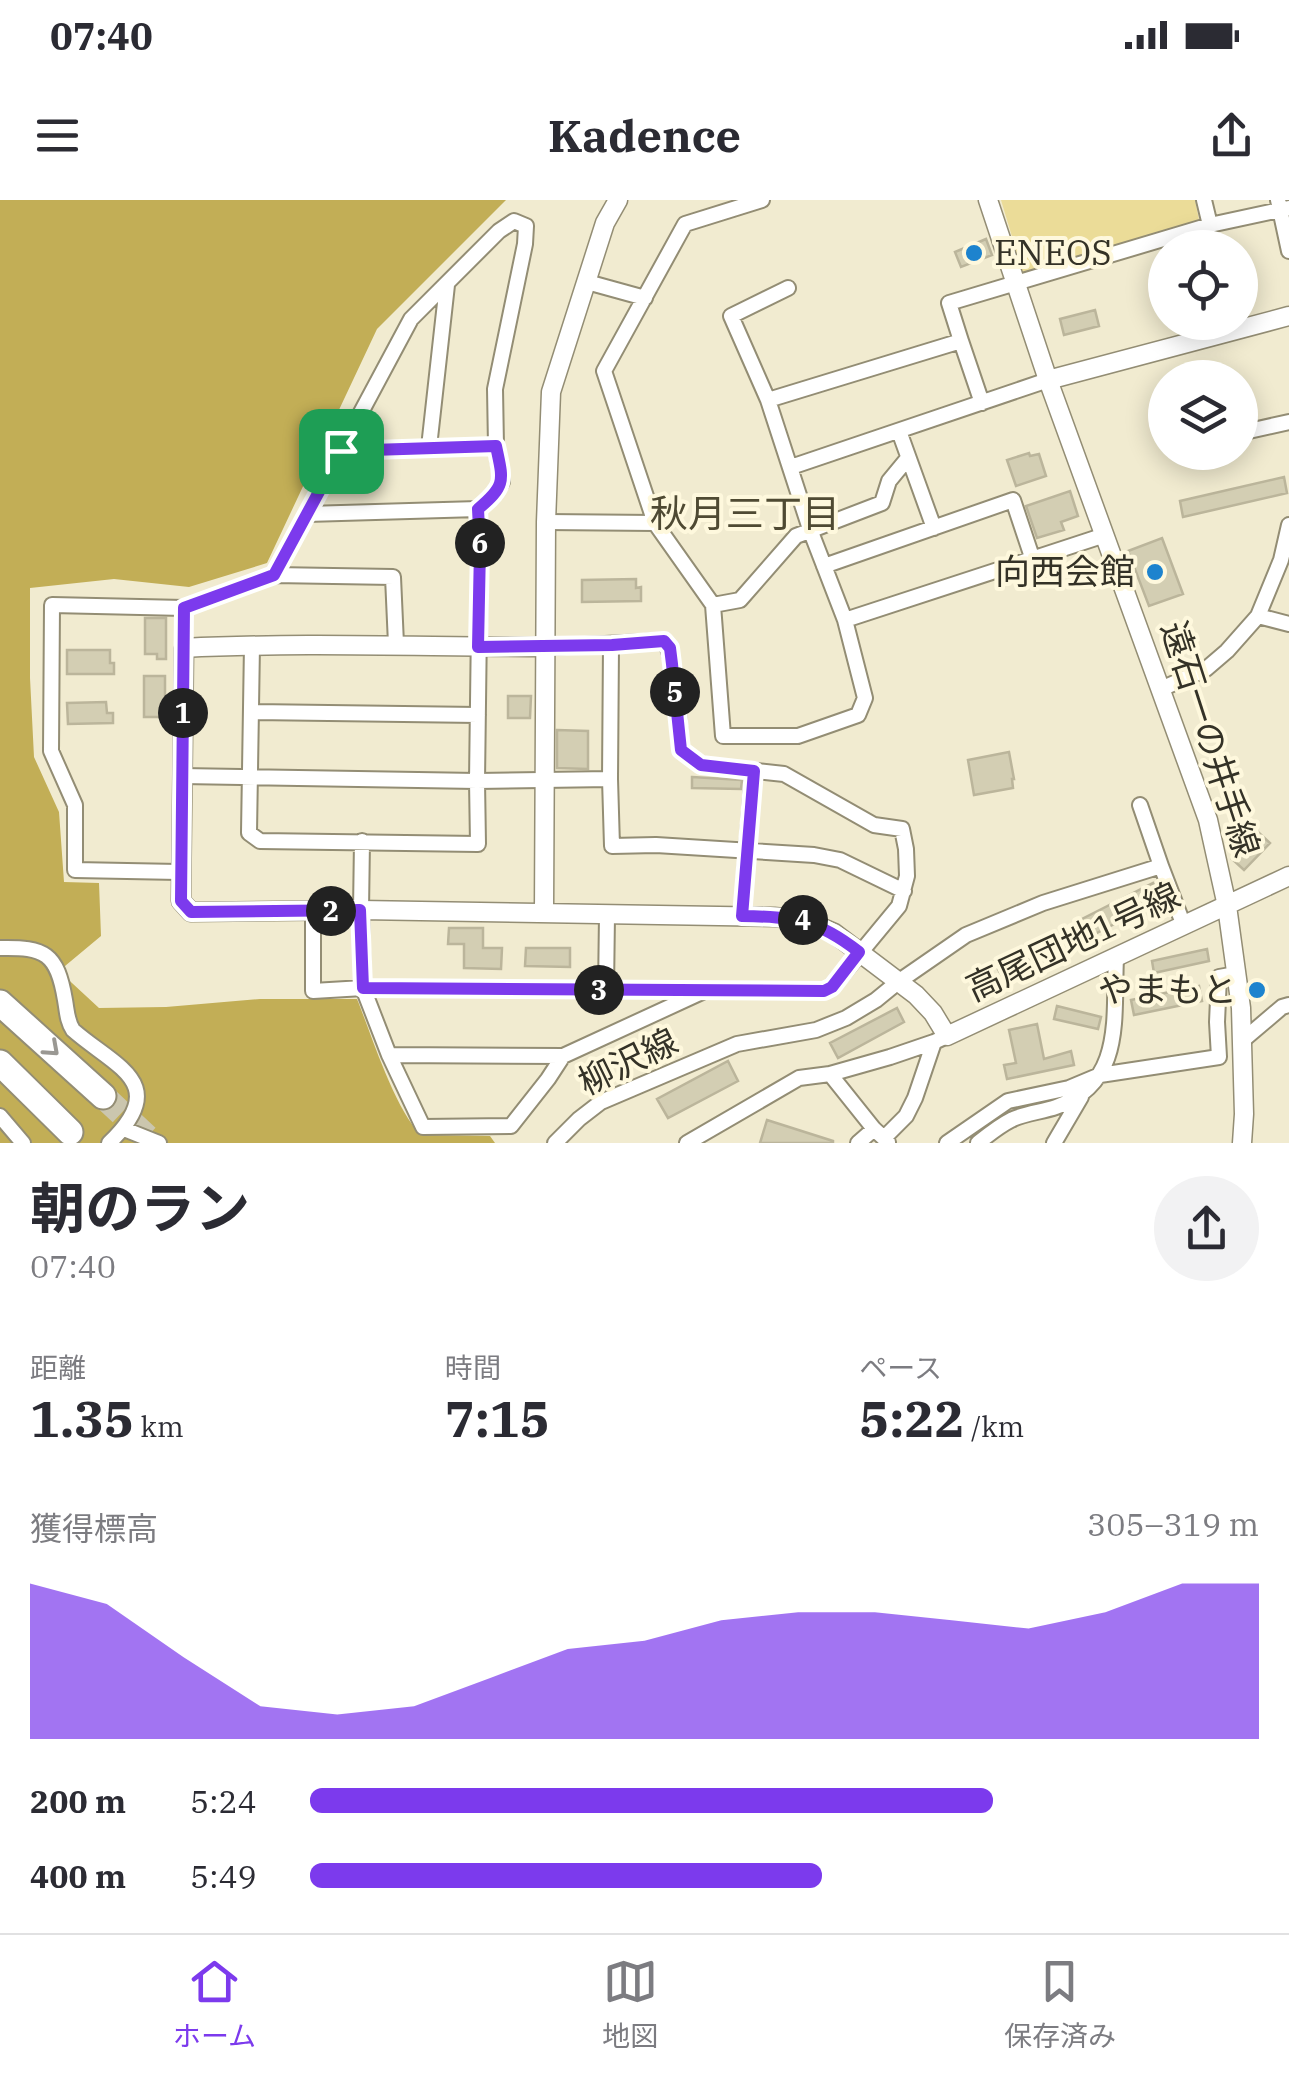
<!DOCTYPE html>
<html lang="ja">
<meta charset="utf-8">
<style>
:root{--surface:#fff;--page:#f2f2f3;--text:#2b2b33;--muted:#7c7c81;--line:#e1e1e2;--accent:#7c3aed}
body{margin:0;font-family:"IBM Plex Serif","Noto Sans JP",serif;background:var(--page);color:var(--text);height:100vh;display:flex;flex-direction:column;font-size:38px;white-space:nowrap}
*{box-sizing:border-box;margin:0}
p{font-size:32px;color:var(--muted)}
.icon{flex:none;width:55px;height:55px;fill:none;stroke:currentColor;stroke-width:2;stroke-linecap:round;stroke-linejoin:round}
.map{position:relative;height:943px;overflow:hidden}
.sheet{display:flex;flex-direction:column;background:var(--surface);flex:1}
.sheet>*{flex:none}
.fabs{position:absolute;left:1148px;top:30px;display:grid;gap:20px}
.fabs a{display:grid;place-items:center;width:110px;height:110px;border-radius:50%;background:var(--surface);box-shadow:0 5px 25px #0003;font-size:50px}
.pin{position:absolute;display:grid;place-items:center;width:85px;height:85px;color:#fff;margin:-42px;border-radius:20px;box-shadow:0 5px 15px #0006}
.km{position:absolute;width:50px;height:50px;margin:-25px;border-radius:50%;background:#222;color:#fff;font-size:28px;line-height:50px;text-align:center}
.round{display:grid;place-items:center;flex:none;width:105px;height:105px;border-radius:52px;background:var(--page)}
.overview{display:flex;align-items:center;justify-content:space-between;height:170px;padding:0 30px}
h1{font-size:55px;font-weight:700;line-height:75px}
.metrics{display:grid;grid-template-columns:repeat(3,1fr);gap:15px;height:170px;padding:10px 30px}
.metrics div{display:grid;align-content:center}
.metrics b{font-size:50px;font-weight:700}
.metrics small{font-size:28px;font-weight:400}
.metrics p{font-size:28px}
.chart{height:280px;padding:20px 30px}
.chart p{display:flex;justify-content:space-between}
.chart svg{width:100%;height:180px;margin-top:10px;fill:var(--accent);opacity:.7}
ul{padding:0 30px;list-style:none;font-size:32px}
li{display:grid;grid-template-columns:160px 120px 1fr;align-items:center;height:75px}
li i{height:25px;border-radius:12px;background:var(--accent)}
.status{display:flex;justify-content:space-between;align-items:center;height:70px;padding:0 50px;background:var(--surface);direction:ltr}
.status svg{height:28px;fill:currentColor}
header{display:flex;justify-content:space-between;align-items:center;height:130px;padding:0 30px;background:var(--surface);font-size:45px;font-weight:700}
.dock{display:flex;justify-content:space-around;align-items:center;height:140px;border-top:2px solid var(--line);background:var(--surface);font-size:28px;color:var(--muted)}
.dock a{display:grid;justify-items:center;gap:5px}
.dock .on{color:var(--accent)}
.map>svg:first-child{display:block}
.green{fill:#ebdc98}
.forest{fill:#c2ae56}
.building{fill:#d3ceb3;stroke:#bbb59b;stroke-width:2.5}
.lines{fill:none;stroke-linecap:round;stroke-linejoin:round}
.motorway-tunnel{stroke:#cbc6ae;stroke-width:25;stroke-dasharray:25 12;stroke-linecap:butt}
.minor-casing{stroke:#938d74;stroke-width:18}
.tertiary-casing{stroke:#938d74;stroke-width:21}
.motorway-casing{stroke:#938d74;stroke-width:29}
.minor{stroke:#fff;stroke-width:14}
.tertiary{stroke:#fff;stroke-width:18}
.motorway{stroke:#fff;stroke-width:25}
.oneway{stroke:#9a9893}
.route-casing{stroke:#fff;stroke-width:20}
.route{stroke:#7c3aed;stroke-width:12}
.poi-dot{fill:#1d83ce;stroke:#fef8dd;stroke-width:4}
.labels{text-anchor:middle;stroke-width:8;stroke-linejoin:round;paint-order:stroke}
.poi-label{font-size:35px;fill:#343227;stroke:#fef8dd;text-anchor:end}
.street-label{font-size:35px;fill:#343227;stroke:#fef8dd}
.neighbourhood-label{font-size:38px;fill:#4f4a33;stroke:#fef8dd}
</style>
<div class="status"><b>07:40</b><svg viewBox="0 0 49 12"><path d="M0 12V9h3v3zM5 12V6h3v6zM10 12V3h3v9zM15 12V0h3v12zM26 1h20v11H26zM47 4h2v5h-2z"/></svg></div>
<header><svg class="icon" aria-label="menu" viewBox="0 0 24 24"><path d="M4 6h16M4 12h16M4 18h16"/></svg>Kadence<svg class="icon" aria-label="share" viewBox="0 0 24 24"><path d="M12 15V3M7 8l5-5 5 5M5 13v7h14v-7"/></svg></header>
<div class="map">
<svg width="1289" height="943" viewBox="0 0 1289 943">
<rect width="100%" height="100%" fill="#f1ebd0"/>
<path class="green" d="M1001 0H1195L1200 25 1023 73Z"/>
<path class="forest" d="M0 0H506L377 129 267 363 189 387 114 379 30 388V478L34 557 59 612 64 682 99 683 101 736 59 771 99 808 166 807 260 799H357C372 836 394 908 421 935L490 936 495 943H0Z"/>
<path class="building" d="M986 39 992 55 961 67 955 52Z
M1095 110 1099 126 1064 135 1060 119Z
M1029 253 1030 256 1039 254 1046 276 1016 286 1007 260Z
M1284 277 1287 293 1183 317 1180 301Z
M1070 291 1078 316 1061 322 1064 330 1037 338 1026 306Z
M1162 338 1183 394 1149 406 1128 351Z
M636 379V388L641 387V401L582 402V380Z
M145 418H166V459H157V454H145Z
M67 450H110V463H114V474H67Z
M144 476H165V517H144Z
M508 496H531L530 518H508Z
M106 502 107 513H113V523L68 524 67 503Z
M557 530 588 531V569L557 568Z
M1009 552 1014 579H1012L1013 588 974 595 968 560Z
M692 577 742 580 741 589 692 588Z
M1258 632 1270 643 1244 670 1232 659Z
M1153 683 1161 700 1085 739 1076 722Z
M449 728H483V748H502L501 769 464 768V744H448Z
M1047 737 1055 753 1002 777 994 761Z
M526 748H570V767L525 766Z
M1207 749 1209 761 1154 773 1152 761Z
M1199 786 1202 801 1134 815 1131 800Z
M1057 806 1101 817 1098 829 1054 819Z
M897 808 904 822 838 858 830 843Z
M1037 824 1044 859 1071 851 1074 865 1007 879 1004 865 1016 863 1009 830Z
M728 861 738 881 668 918 657 899Z
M767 920 833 941V943H760Z"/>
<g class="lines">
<path class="motorway-tunnel" d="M103 896 147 937"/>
<g class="minor-casing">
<path id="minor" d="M762 0 685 24 604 171 655 323 713 405 723 536H798L858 515 865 498 845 420 811 332 768 200 731 116 788 88
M1204 0 1210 25
M1278 0 1289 51
M587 82 645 98
M961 141 982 203
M768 200 961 141 949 103 1210 25 1289 8
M899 231 934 328
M1240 233 1289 222
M429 247 447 85
M341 251 496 246
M791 267 1048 180
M546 322 655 323
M824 366 1013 300 1032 357
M274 375 411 119 499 31 514 21 526 26 525 44 495 189 496 246 502 282 493 296 478 309 307 314
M713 405 740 400 796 336 882 303 889 281 908 258
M184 408V448
M1258 416 1289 424
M845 420 1105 335
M252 445 249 633 260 641 478 644 477 581 480 347 478 309
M611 445 610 579 612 646 656 645 814 655 840 660 904 691
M1161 489 1206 469 1227 451 1258 416 1281 360 1289 325
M252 512 478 515
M182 576 477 581 610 579
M1140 605 1161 666
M362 641 361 710 363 788 389 855 423 927 511 926 548 879 563 856 702 792
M179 672 75 670V605L51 551 52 405 184 408 274 375 393 377 396 444
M313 712V791L363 788 824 791 832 787 899 706 907 676 906 649 902 629 874 625 784 574 701 565 681 550C678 525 677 457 664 441L546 447
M742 716 753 571
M0 748C45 747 57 753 65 800 67 811 67 821 73 830 115 867 172 883 109 943
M606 790 607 715
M1242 841 1282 807 1289 805
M389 855 563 856
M830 874 874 929 888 942
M0 916 23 943
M124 929 159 943
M884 938 906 916 915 898 934 842
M555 943 579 919 601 902 737 844 816 830 846 818 876 800 898 782 966 735 1043 703 1161 666 1184 726
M687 943 799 878 830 874 890 857 934 842 947 836
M858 943 874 929
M947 943 1008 901 1069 888 1100 875 1219 857 1217 822 1219 777 1236 774
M978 943C988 935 999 926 1011 920 1024 913 1042 912 1056 907 1125 883 1113 817 1116 758
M1054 943 1081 897"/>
</g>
<g class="tertiary-casing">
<path id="tertiary" d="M988 0 1048 180 1208 620 1227 706 1241 808 1244 914 1242 943
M1048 180 1289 116
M546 447C425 447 305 442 184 448L181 701 191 712 361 710 774 717 804 720 834 733 916 795 933 813 947 836 1289 676
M544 712 546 322 551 192 605 23 618 0"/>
</g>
<g class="motorway-casing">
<path id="motorway" d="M0 803 103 896
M0 863 70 932"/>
</g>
<use href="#minor" class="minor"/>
<use href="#tertiary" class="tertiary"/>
<use href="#motorway" class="motorway"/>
</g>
<defs><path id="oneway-chevron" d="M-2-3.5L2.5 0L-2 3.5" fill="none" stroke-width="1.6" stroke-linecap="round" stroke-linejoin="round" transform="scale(2.5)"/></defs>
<use class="oneway" href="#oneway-chevron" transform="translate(52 849) rotate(42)"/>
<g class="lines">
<g class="route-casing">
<path id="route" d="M496 246C503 280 507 285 478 309L480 348 478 447 612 445 664 441 670 448 672 464 681 550 701 565 754 571 742 716C794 717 817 719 859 752L832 787 824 791 363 788 360 710 191 712 181 701 184 408 274 375 341 251Z"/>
</g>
<use href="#route" class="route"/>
</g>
<g class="poi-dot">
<circle cx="974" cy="53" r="10"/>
<circle cx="1155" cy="372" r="10"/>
<circle cx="1257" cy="790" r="10"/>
</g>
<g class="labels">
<g class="poi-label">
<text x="994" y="65" text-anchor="start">ENEOS</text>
<text x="1135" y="384">向西会館</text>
<text x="1237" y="802">やまもと</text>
</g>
<g class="street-label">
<text transform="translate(1210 539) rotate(72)" y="12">遠石一の井手線</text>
<text transform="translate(1073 742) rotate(-25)" y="12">高尾団地1号線</text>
<text transform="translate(628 862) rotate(-26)" y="12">柳沢線</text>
</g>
<g class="neighbourhood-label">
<text x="745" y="327">秋月三丁目</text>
</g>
</g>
</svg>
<div class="fabs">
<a><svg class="icon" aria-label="locate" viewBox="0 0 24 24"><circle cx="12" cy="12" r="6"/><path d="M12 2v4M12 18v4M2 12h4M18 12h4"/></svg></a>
<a><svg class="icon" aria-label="layers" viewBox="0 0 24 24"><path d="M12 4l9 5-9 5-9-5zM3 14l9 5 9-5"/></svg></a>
</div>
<div class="pin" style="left:341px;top:251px;background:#1e9e55"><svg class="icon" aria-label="arrive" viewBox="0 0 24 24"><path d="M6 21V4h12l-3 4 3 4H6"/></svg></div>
<b class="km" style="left:183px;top:513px">1</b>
<b class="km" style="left:331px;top:711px">2</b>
<b class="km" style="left:599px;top:790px">3</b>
<b class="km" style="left:803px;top:720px">4</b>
<b class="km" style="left:675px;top:492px">5</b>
<b class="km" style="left:480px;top:343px">6</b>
</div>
<section class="sheet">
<div class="overview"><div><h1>朝のラン</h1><p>07:40</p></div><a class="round"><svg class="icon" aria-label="share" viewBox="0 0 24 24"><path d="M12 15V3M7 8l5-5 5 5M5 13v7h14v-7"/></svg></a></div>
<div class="metrics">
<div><p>距離</p><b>1.35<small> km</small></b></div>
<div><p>時間</p><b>7:15</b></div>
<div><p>ペース</p><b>5:22<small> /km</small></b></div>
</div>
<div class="chart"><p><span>獲得標高</span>305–319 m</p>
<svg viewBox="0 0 160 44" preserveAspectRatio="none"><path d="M0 44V6L10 11L20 24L30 36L40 38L50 36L60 29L70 22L80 20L90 15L100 13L110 13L120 15L130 17L140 13L150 6L160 6V44z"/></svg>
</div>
<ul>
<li><b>200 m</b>5:24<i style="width:72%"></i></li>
<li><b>400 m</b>5:49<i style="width:54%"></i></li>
</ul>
</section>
<nav class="dock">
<a class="on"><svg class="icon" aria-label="home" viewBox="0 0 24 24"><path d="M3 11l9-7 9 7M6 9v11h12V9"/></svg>ホーム</a>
<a><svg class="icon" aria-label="map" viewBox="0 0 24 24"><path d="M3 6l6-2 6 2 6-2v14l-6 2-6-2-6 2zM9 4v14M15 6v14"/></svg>地図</a>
<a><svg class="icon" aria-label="saved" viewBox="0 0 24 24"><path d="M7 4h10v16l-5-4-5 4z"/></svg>保存済み</a>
</nav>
